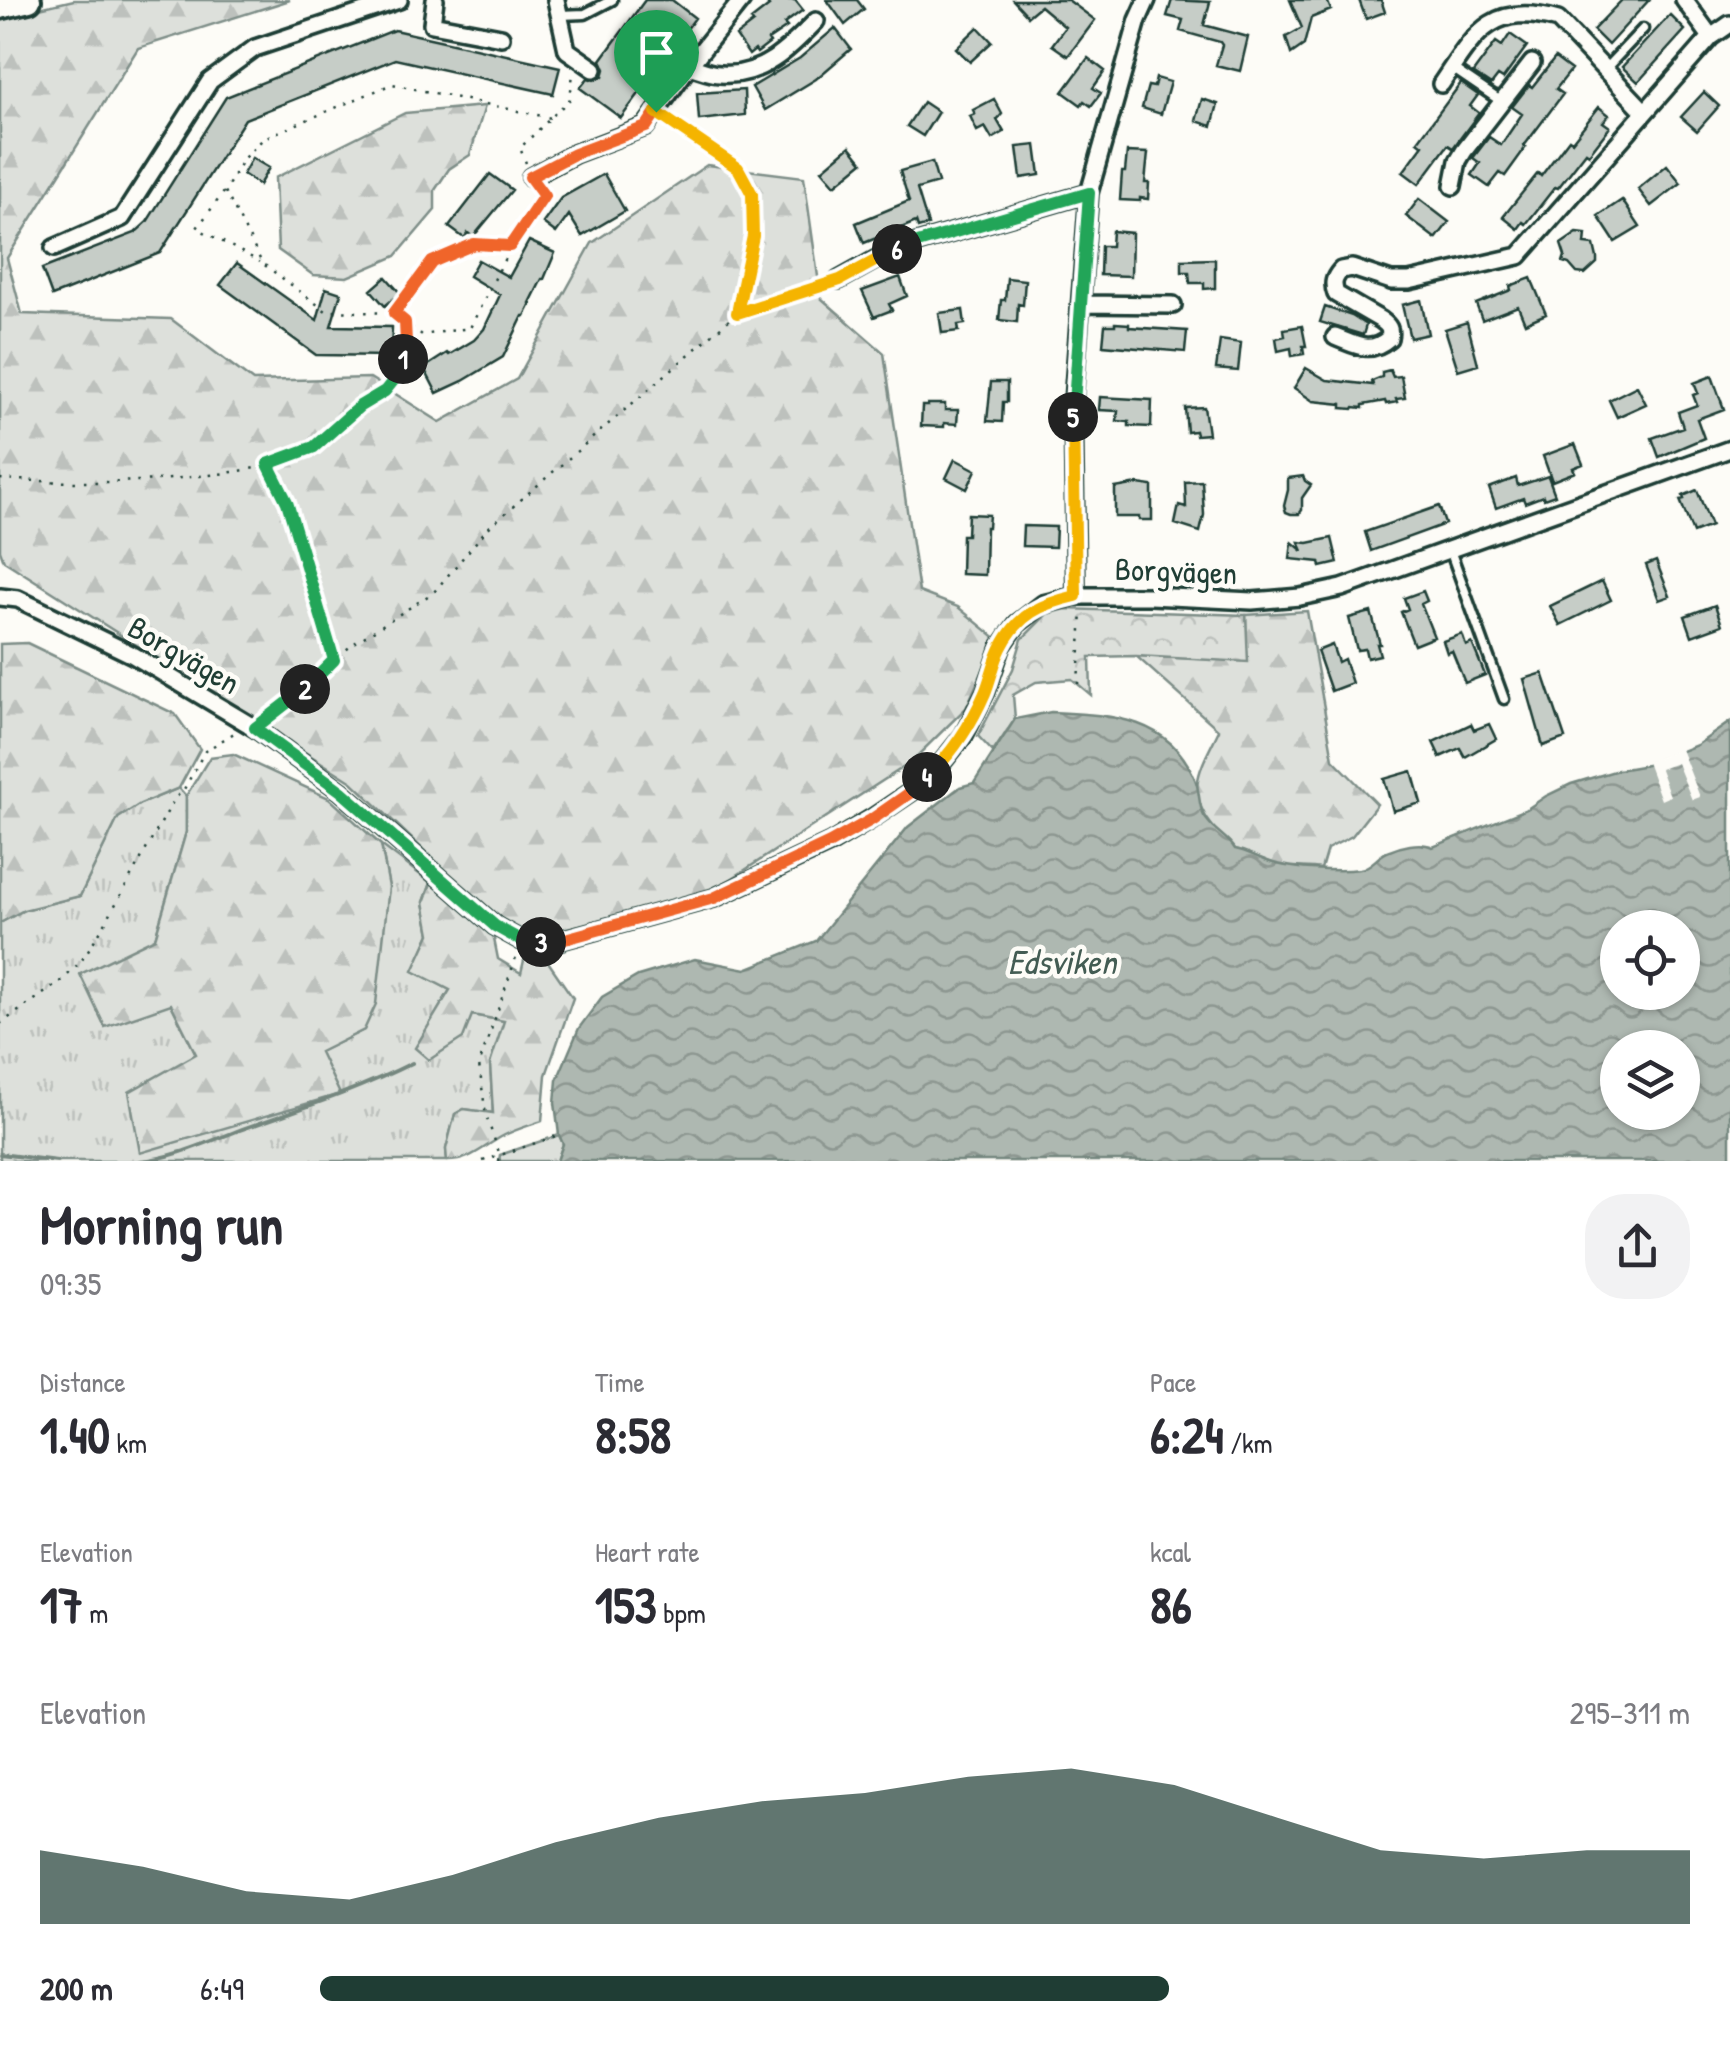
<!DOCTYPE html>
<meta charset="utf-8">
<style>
:root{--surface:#fff;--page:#f2f2f3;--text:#2b2b33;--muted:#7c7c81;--accent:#1f3d34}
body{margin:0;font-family:"Patrick Hand",sans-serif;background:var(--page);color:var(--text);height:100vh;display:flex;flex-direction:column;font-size:38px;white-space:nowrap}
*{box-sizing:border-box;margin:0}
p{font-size:32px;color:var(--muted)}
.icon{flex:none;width:55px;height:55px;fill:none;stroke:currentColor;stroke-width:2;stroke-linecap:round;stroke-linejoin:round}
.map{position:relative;height:1161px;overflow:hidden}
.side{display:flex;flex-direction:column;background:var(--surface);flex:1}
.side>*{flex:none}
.buttons{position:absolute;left:1600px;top:910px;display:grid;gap:20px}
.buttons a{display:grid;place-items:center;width:100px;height:100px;border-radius:50%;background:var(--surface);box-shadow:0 2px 8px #0004;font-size:50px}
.pin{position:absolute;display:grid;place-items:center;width:85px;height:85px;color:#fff;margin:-102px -42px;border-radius:50% 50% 50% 0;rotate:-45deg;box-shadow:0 0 10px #0007}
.pin .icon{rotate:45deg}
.km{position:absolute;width:50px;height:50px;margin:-25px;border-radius:50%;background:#222;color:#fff;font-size:28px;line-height:50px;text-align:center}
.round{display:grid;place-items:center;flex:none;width:105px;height:105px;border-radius:40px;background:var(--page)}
.head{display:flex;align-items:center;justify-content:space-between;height:170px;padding:0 40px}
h1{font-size:55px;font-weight:800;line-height:75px}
.stats{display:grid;grid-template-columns:repeat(3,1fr);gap:15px;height:170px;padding:10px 40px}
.stats div{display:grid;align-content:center}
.stats b{font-size:50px;font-weight:800}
.stats small{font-size:28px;font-weight:400}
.stats p{font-size:28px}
.chart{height:280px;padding:20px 40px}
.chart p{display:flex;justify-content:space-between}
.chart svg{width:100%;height:180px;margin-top:10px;fill:var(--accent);opacity:.7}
ul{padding:0 40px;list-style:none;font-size:32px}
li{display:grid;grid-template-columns:160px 120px 1fr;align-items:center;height:75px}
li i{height:25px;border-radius:12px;background:var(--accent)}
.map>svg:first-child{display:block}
.grass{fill:url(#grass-tufts);stroke:#7e8e88;stroke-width:2.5}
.forest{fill:url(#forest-firs);stroke:#7e8e88;stroke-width:2.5}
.park{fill:url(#park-crowns);stroke:#7e8e88;stroke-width:2.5}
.water{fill:url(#water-waves);stroke:#75877f;stroke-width:2.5;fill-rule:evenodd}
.pier{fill:#fdfcf7}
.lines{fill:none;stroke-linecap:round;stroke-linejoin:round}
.stream{stroke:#75877f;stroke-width:4}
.building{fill:#c6cdc7;stroke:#1f3d34;stroke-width:2.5}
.lane-casing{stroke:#1f3d34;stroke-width:15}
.street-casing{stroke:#1f3d34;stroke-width:22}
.secondary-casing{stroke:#1f3d34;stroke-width:30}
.path{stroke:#1f3d34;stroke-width:2.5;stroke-dasharray:2.5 8;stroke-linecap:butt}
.lane{stroke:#fdfcf7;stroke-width:8}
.street{stroke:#fdfcf7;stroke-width:15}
.secondary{stroke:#fdfcf7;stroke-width:22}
.split-1-casing{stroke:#fff;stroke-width:20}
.split-2-casing{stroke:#fff;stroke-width:20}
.split-3-casing{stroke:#fff;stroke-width:20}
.split-4-casing{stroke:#fff;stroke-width:20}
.split-5-casing{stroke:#fff;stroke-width:20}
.split-6-casing{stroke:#fff;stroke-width:20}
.split-7-casing{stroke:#fff;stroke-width:20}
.split-1{stroke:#f0652b;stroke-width:12}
.split-2{stroke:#22a559;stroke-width:12}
.split-3{stroke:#22a559;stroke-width:12}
.split-4{stroke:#f0652b;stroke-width:12}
.split-5{stroke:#f5b400;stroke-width:12}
.split-6{stroke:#22a559;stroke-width:12}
.split-7{stroke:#f5b400;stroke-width:12}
.labels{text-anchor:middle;stroke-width:9;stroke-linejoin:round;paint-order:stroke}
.street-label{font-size:32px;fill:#1f3d34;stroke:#fdfcf7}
.water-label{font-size:35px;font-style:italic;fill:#435c53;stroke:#fdfcf7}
</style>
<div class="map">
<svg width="1730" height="1161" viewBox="0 0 1730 1161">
<defs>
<pattern id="grass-tufts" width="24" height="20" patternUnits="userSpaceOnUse" patternTransform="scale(2.5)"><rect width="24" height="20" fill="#dde0db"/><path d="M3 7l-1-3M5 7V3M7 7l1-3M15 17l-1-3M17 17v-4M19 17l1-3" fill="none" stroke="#bdc1bd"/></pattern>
<pattern id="forest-firs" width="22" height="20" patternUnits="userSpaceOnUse" patternTransform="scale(2.5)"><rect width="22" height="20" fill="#dde0db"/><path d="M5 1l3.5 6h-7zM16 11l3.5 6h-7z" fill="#bdc1bd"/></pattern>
<pattern id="park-crowns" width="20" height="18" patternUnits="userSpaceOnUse" patternTransform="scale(2.5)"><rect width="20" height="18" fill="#dde0db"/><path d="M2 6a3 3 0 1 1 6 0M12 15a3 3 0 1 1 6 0" fill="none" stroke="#bdc1bd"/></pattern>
<pattern id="water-waves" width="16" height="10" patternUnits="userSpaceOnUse" patternTransform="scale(2.5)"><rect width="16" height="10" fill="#aeb8b1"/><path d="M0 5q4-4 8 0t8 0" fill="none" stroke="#8d9791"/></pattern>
</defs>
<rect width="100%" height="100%" fill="#fdfcf7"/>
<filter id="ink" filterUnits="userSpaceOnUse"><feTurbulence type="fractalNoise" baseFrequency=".01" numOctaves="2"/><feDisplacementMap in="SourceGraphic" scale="20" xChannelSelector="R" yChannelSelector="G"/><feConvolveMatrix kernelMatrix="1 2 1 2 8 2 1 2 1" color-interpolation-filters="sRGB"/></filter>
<g filter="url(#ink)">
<path class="grass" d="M179 788 186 796V832L155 938 171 1004 196 1054 319 1052 364 1030 389 888 381 845 431 883 424 902 430 934 414 971 450 990 416 1048 430 1059 472 1015 505 1021 490 1064 493 1113 464 1109 455 1114 446 1149 447 1161H0V923L24 910 80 896 118 818 140 804Z
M559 1135 563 1144 557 1161H499L500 1155Z"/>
<path class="forest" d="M74 0H290L138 48 7 258 22 314 171 319 253 381 370 378 440 422 517 379 592 243 707 165 804 177 821 298 884 353 919 592 958 607 997 639 966 708 910 763 711 892 627 915 548 932 516 930 470 894 352 782 4 561 0 550V17Z
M485 106 470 155 449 169 435 190V210L396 256 347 277 313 275 278 250 275 178 405 113Z
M1307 611 1333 759 1377 804 1352 836 1327 849 1321 869C1310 867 1300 868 1289 867 1271 866 1253 853 1235 849 1229 839 1220 836 1213 827 1183 790 1202 766 1219 730L1136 656 1247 661 1246 615Z
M27 643 175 714 200 749 179 788 140 804 118 818 80 896 24 910 0 923V644Z
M233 754 329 798 381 845 389 887 376 1004 364 1030 320 1052 340 1094 140 1153 129 1092 196 1054 171 1004 105 1027 80 974 155 938 186 832V796L210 757Z
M431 883 493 934 498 959 521 973 526 952 542 953 573 998 546 1075 542 1121C528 1126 513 1130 501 1137 482 1148 470 1161 447 1161L446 1149 455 1114 464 1109 493 1113 490 1064 504 1021 472 1015 463 1038 429 1060 415 1048 450 990 413 971 430 934 424 902Z"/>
<path class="park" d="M1066 609 1246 615 1248 662 1136 656 1090 657 1091 695 1072 679 1036 682 1013 695 1015 719 993 752 978 736 1013 669 1022 639 1047 614Z"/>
<path class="water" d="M1051 712C1110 715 1169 716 1195 779 1200 790 1198 805 1204 816 1212 830 1227 836 1235 849 1247 851 1254 856 1265 860 1285 869 1338 872 1360 869 1372 867 1376 857 1387 852 1400 846 1420 841 1433 847L1527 809 1546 796 1571 784 1618 770 1647 765 1697 745 1730 722V1161H557L563 1144 559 1135 555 1103 557 1080 579 1028 602 997 638 976 695 959 746 969 816 941 908 827 960 787 974 783 1015 719ZM1618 928H1682V992H1618ZM1618 1048H1682V1112H1618Z"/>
<path class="pier" d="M1681 749 1700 797 1692 800 1677 763 1660 769 1670 796 1661 800 1647 762Z"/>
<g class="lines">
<path class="stream" d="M0 1154 57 1161
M140 1161C171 1159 208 1142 237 1131 296 1110 356 1091 412 1063"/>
</g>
<path class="building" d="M645 0H672L695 18 621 118 580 88 588 78 594 80 603 76 605 69 601 60Z
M764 0H795L803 10 784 24 787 27 768 40 770 43 757 53 755 50 749 55 736 36 753 23 751 20 769 6Z
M827 0H857L864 9 845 25Z
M1013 0H1068L1095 20 1068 56 1052 45 1065 27 1040 6 1028 16Z
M1172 0 1210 2 1204 25 1248 37 1240 71 1216 65 1222 45 1220 42 1180 31 1183 20 1167 16Z
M1290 0H1327L1331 10 1311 18 1304 45 1291 54 1286 37 1302 28Z
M1359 0H1381L1385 12 1366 19Z
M1622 0H1649L1608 45 1593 30Z
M1670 15 1685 30 1638 82 1622 67Z
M978 27 992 42 970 62 956 48Z
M835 28 851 49 816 79 765 110 752 87 800 58Z
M394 30 560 67 553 94 395 59 245 119 160 253 52 296 42 269 135 233 147 222 226 97Z
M1510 34 1527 46 1503 79 1498 76 1491 85 1473 73 1496 42 1502 46Z
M1088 58 1105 71 1093 88 1101 93 1091 106 1084 101 1081 105 1063 92Z
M1555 58 1571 70 1556 89 1563 94 1524 146 1526 147 1505 176 1500 173 1489 187 1472 175 1480 163 1473 158 1489 137 1501 145 1522 114 1512 107 1529 85 1532 87Z
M1156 78 1170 82 1161 114 1142 108 1148 86 1154 87Z
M1461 83 1478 95 1470 106 1479 113 1453 148 1448 145 1419 184 1403 172 1423 145 1418 141Z
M744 90 745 115 699 120 697 93Z
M1704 92 1719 106 1697 131 1681 117Z
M994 99 1002 114 997 120 1004 132 992 139 985 127 977 131 970 116 975 114 973 110Z
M1202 99 1218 104 1212 126 1196 121Z
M923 102 938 112 923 136 907 126Z
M1599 107 1609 115 1603 122 1610 127 1589 154 1586 152 1558 188 1555 187 1526 224 1523 222 1518 229 1503 217 1538 173 1541 176 1569 139 1572 141Z
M1036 145 1040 175 1021 178 1017 147Z
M850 146 863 162 835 185 822 170Z
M1127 152 1148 153 1145 183H1149L1148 199 1140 198V201L1120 200 1122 172H1125Z
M252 158 269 168 259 185 243 174Z
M932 162 938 183 917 189 928 225 918 228 916 222 864 243 856 223 909 201 900 171Z
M1667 165 1681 183 1651 206 1638 189Z
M490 174 512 190 473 237 468 233 464 238 449 227Z
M604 174 625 211 582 236 569 215 556 233 543 223 561 198Z
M1419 199 1449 222 1436 239 1406 216Z
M1622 200 1640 227 1615 242 1598 216Z
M1112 231 1132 233 1131 276 1100 275 1101 246H1111Z
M1577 233 1586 234 1585 244 1594 245 1597 258V263L1585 274 1577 273 1569 264 1563 262 1565 256 1561 244Z
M529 241 555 253 544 279H542L530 303 531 304 525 316H523L503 357 463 381 437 393 424 368 447 353 449 355 474 340 484 329 500 295 469 276 478 260 509 277Z
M1215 259V288L1204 289V283H1190L1189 272H1182V260Z
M237 263 317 320 326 288 341 293 331 326 392 327 391 356 316 355 220 285Z
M386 277 400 293 385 306 371 290Z
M900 277 907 296 889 304 892 310 874 317 862 291Z
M1007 278 1025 280 1023 305 1018 304 1017 322 999 320 1001 300H1005Z
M1531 278 1546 314 1525 323 1518 306 1482 320 1476 304 1511 290 1510 286Z
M1421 300 1428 334 1410 338 1402 305Z
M1325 307 1352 316 1366 325 1363 335 1320 322Z
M963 310 965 324 958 325 959 331 942 333 939 313Z
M1467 322 1478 364 1458 370 1445 329Z
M1115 323 1129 324V327L1187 331 1185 352 1103 345 1105 325H1115Z
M1302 326 1306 346H1303L1304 354 1292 356 1291 348 1278 351 1276 338 1285 336 1284 329Z
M1220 340 1241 343 1238 371 1216 369Z
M1306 368 1327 380 1373 385 1372 381 1382 377V372L1390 370 1393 377 1401 376 1405 398 1396 399 1397 402 1386 404 1385 401 1363 405V408L1354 407 1353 409 1342 408V404L1313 401 1294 388Z
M1712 376 1724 409 1697 419 1704 438 1659 457 1652 438 1683 427 1678 412 1697 405 1693 395 1698 393 1694 383Z
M991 382H1007V402H1003L1002 422 987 421Z
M1637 386 1646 404 1617 417 1609 400Z
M1100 397 1152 400 1151 427 1129 426V422L1117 421 1118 411 1099 410Z
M928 404H945V410H958L957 424 944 423V427L921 426 922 406H928Z
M1204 407 1208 434 1196 435 1195 431 1187 432 1185 408Z
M1575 444 1583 464 1573 468 1575 472 1552 481 1543 456Z
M955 459 976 470 967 489 946 478Z
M1303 476 1305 481 1311 485 1302 498V510L1299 514H1291L1286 512 1284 506 1288 490V478Z
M1548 476 1555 495 1544 499 1543 496 1525 503 1523 498 1496 508 1489 488 1516 478 1518 486Z
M1202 481 1204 515 1200 532 1175 524 1179 505 1186 507 1185 482Z
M1138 484 1152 486V520H1139V517H1115V488Z
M1697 490 1711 526 1693 533 1680 500 1684 499 1683 496Z
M1439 506 1445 524 1371 551 1365 532Z
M968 514 989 515 988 527H986L985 575 961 574 962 535H967Z
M1023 526 1056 527 1055 547 1022 546Z
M1332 538 1338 563 1321 567 1320 562 1290 559 1292 542 1303 551 1299 542 1308 543Z
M1656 561 1670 596 1659 600 1646 565Z
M1602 581 1611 600 1560 625 1550 606Z
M1423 591 1427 601 1421 604 1434 637 1414 645 1401 612 1408 609 1404 598Z
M1715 605 1722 625 1692 636 1685 616Z
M1371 612 1380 644H1377L1380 655 1367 658 1365 649 1357 650 1349 618Z
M1462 634 1466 646 1472 643 1485 675 1465 683 1452 651 1447 653 1443 641Z
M1332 645 1338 662 1344 659 1352 683 1331 691 1317 651Z
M1543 673 1565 738 1543 746 1524 679Z
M1471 724 1474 730 1489 724 1496 739 1465 757 1460 748 1440 757 1433 742Z
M1412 771 1421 803 1393 811 1384 779Z"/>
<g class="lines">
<g class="lane-casing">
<path id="lane" d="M560 15 585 14 612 0
M1452 68 1502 102
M1605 69 1643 29
M1450 550 1504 699"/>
</g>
<g class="street-casing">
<path id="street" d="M435 0 432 24 501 37
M556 0 567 50 594 69
M1684 0 1711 37
M689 66C699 69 710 74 720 74 761 78 790 48 816 21
M1441 84C1474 35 1491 1 1558 20L1645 112
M531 177 574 154 645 127 689 66 742 0
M1453 186 1458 161 1464 151 1532 63
M54 248 122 218 210 81 255 48 399 0
M839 280 893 250 1089 193
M1081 304 1173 305
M1335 337C1356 345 1370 355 1389 338 1391 329 1389 326 1381 320L1336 294C1332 283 1334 278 1341 270L1352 268 1391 281H1409L1519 256 1711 37 1730 24
M1076 596 1073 401 1089 193 1138 20 1147 0
M0 597 18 599 133 655 255 728 341 791 495 926 522 941 554 942 714 898 831 843 871 819 914 790 940 765 964 735 986 691 1001 647 1017 624 1043 604 1076 596H1150L1252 601 1300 597 1342 588 1730 449"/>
</g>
<g class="secondary-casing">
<path id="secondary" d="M0 7 29 0"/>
</g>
<path class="path" d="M669 121C691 136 716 149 735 166 770 198 745 272 737 312
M526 163 520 148 570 99 573 73
M538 188 543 195 511 246 474 244 431 263 394 313 326 311 262 263 225 191 242 160 264 138 392 84 551 118
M224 192 197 228 260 262
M395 314 422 335 470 328 510 248
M269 466 287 502 333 657
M0 479C67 483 132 484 200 476 238 472 277 467 311 448 328 439 342 421 358 409 366 402 376 399 384 392 405 375 406 348 405 322
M1078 684 1082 611
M268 718 300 695 327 665 356 642 434 592 487 529 737 313 827 284
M0 1024 63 980 82 960 104 925 175 798 183 791 205 751 234 733
M483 1161 559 1135
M499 1161 500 1155 486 1116 479 1065 516 957"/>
<use href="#lane" class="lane"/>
<use href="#street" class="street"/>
<use href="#secondary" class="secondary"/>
</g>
</g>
<g class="lines" filter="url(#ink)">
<g class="split-1-casing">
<path id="split-1" d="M403 359 406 342 405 322 394 313 432 262 474 244 510 246 544 196 530 177 574 154 646 127 656 112"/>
</g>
<g class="split-2-casing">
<path id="split-2" d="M305 689 334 660 287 502 268 464 314 447 360 406 385 391 401 371 403 359"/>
</g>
<g class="split-3-casing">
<path id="split-3" d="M305 689 255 728 341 791 495 926 522 941 541 942"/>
</g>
<g class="split-4-casing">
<path id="split-4" d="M541 942H554L714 898 830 843 871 820 914 790 927 777"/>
</g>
<g class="split-5-casing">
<path id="split-5" d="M927 777C953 753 971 725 985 693 991 678 994 662 1001 648 1018 614 1041 604 1076 596L1073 417"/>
</g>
<g class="split-6-casing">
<path id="split-6" d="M897 249 1089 193 1073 417"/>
</g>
<g class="split-7-casing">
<path id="split-7" d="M656 112 738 168 752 194 753 236 737 313 840 280 897 249"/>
</g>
<use href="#split-1" class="split-1"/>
<use href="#split-2" class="split-2"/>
<use href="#split-3" class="split-3"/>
<use href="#split-4" class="split-4"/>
<use href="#split-5" class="split-5"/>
<use href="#split-6" class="split-6"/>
<use href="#split-7" class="split-7"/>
</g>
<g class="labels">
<g class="street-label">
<text transform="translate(1176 571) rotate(2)" y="11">Borgvägen</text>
<text transform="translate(184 655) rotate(30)" y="11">Borgvägen</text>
</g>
<g class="water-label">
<text x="1062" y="974">Edsviken</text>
</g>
</g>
</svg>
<div class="buttons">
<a><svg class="icon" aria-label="locate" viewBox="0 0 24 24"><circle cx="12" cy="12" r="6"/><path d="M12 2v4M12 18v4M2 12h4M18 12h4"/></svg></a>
<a><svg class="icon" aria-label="layers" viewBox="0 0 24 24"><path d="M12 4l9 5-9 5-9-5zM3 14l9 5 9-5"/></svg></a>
</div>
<div class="pin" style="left:656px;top:112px;background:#1e9e55"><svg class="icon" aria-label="arrive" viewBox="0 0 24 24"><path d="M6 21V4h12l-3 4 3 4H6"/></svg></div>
<b class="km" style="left:403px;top:359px">1</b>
<b class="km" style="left:305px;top:689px">2</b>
<b class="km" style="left:541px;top:942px">3</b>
<b class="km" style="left:927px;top:777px">4</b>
<b class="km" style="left:1073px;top:417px">5</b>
<b class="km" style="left:897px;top:249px">6</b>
</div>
<section class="side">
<div class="head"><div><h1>Morning run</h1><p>09:35</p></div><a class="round"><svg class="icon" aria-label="share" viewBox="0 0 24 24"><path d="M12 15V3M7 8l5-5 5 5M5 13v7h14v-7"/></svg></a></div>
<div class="stats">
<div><p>Distance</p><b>1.40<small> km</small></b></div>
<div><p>Time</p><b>8:58</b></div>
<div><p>Pace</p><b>6:24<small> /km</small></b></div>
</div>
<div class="stats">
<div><p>Elevation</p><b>17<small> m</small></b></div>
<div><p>Heart rate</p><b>153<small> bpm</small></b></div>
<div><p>kcal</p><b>86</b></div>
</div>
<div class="chart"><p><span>Elevation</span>295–311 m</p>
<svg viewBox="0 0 160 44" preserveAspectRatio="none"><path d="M0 44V26L10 30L20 36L30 38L40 32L50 24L60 18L70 14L80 12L90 8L100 6L110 10L120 18L130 26L140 28L150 26L160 26V44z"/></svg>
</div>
<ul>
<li><b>200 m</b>6:49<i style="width:62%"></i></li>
</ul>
</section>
